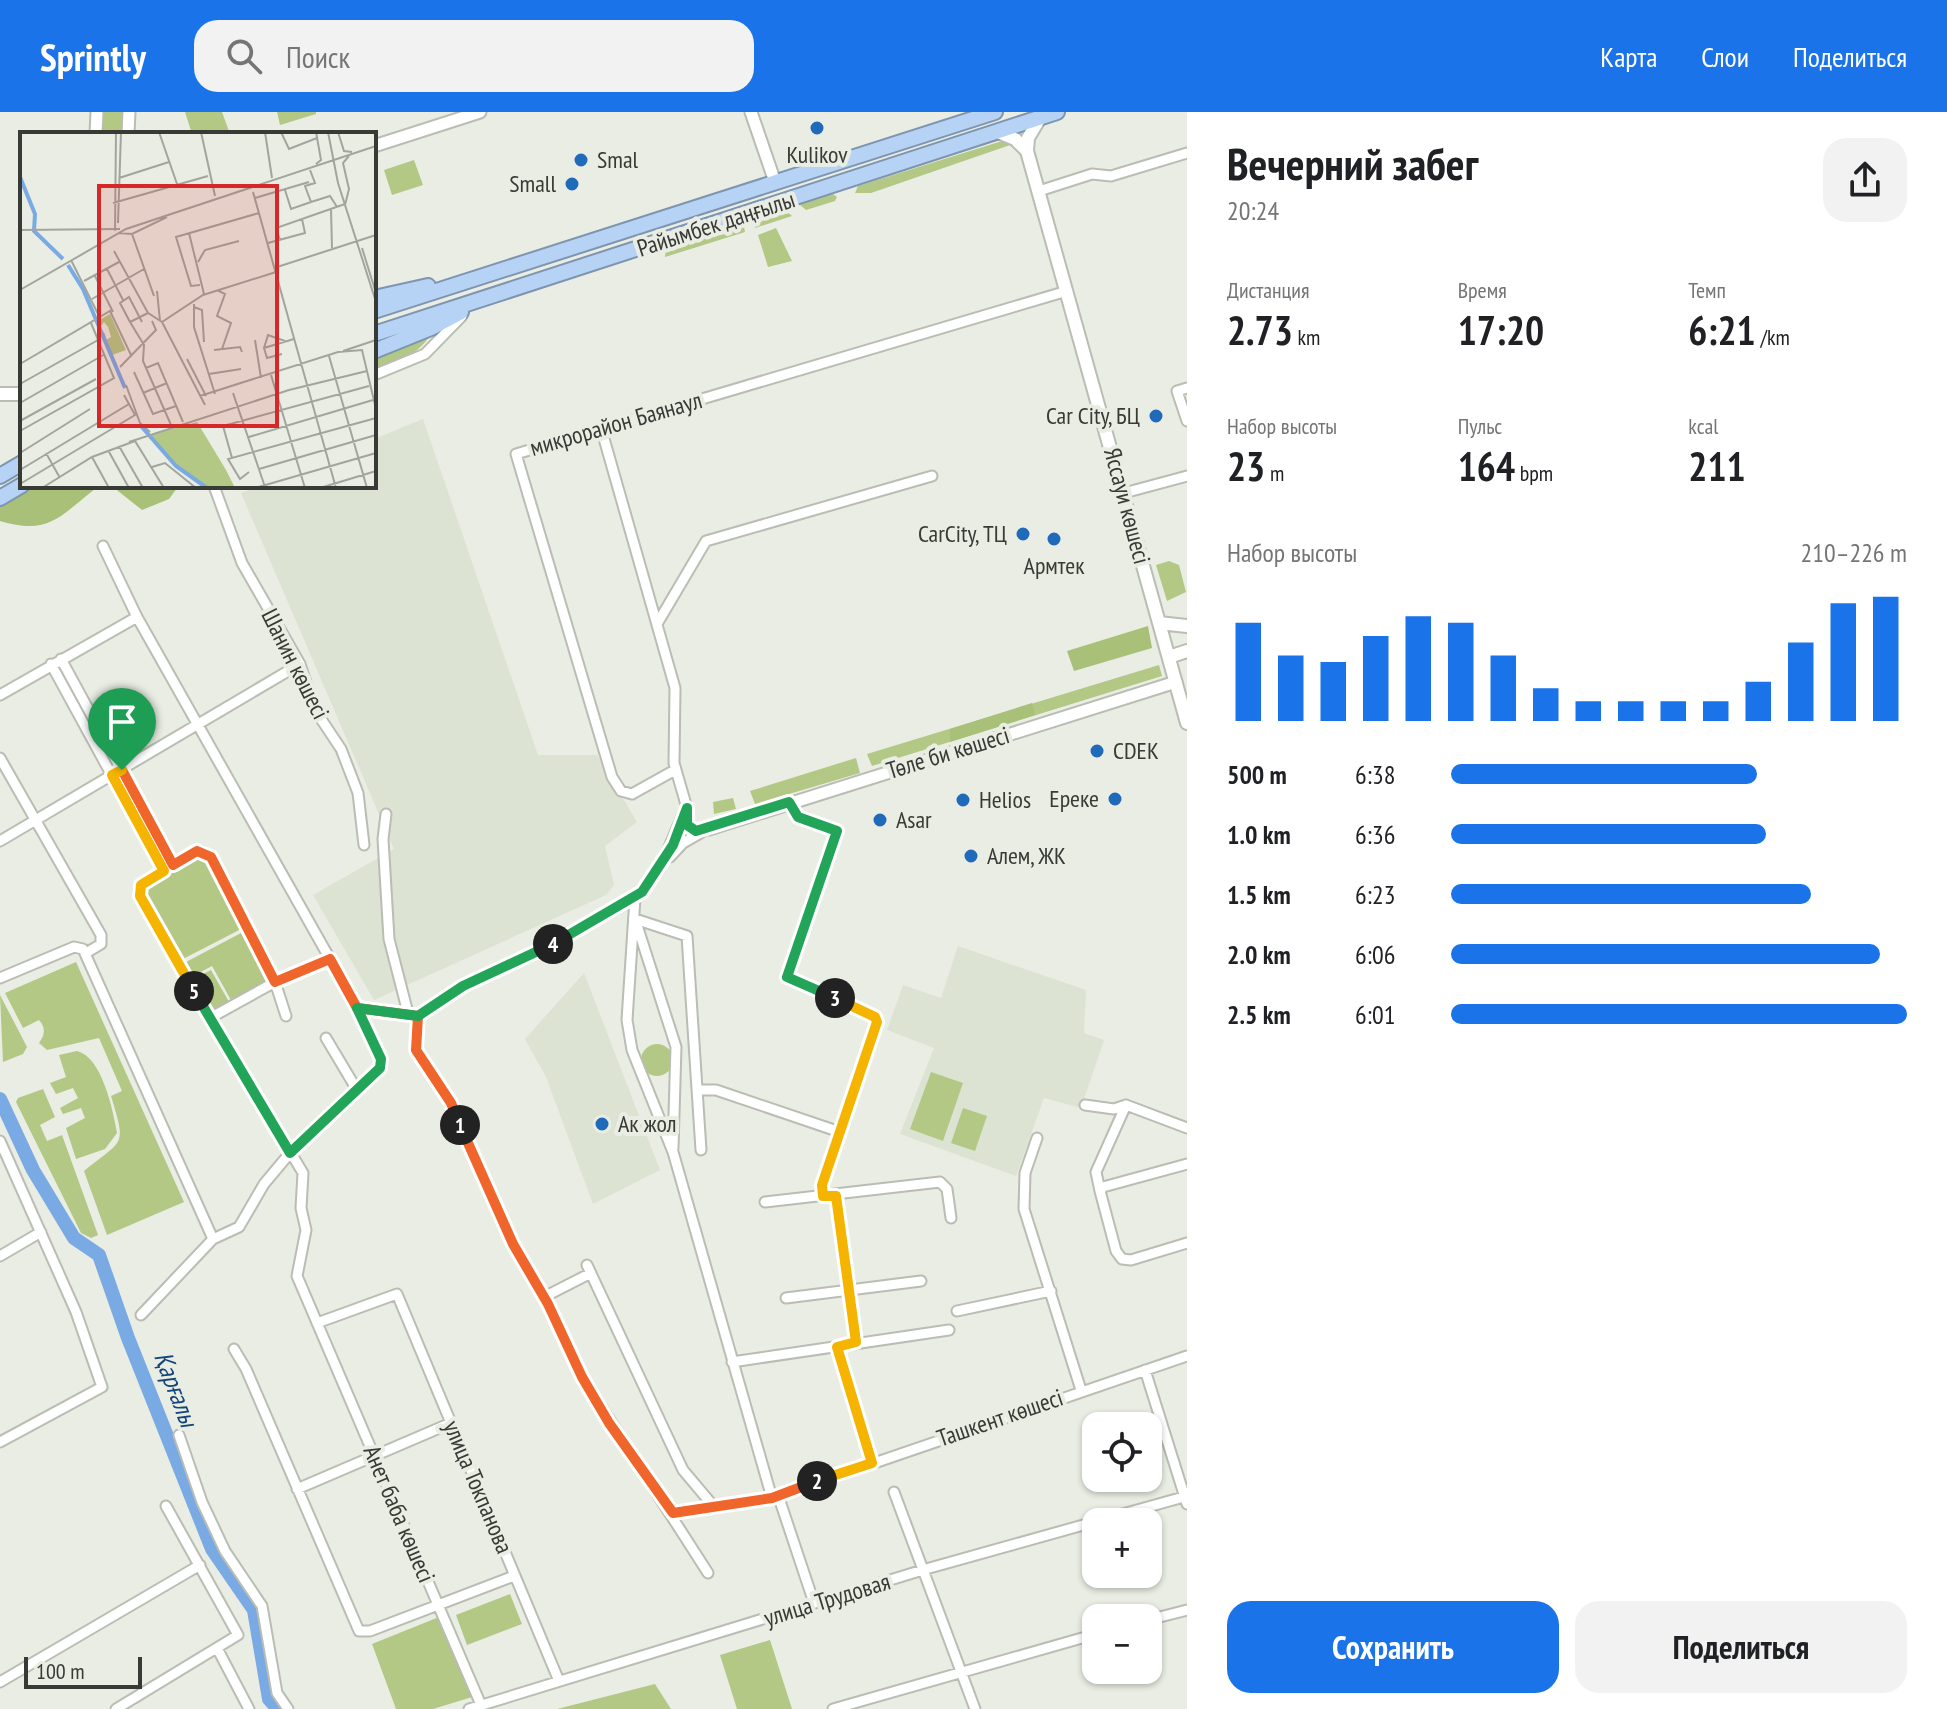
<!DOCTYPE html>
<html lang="ru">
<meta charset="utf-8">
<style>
:root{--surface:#fff;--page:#f2f2f2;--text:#202124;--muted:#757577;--accent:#1a73e8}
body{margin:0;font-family:"PT Sans Narrow",sans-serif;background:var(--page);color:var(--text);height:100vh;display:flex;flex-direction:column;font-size:30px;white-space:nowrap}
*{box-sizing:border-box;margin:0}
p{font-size:26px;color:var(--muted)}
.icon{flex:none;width:44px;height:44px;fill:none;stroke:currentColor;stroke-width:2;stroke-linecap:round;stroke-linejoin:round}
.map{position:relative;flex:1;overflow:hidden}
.panel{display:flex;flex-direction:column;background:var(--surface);width:760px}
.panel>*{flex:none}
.controls{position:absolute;left:1082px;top:1300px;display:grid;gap:16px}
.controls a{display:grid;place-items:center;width:80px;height:80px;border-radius:16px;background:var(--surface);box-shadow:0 2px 6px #0004;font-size:40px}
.scale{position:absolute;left:24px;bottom:20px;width:118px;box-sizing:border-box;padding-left:8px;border:4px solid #383a36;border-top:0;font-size:22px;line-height:28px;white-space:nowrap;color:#383a36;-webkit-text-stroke:6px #e9ede3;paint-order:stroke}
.pin{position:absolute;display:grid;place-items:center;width:68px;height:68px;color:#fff;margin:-82px -34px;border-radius:50% 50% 50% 0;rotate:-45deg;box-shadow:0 0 8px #0007}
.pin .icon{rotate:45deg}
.km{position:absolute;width:40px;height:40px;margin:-20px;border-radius:50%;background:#222;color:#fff;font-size:22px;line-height:40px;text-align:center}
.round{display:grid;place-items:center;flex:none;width:84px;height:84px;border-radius:24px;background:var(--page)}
.overview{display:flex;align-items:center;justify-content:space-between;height:136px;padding:0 40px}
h1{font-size:44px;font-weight:700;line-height:60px}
.metrics{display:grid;grid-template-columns:repeat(3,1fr);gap:12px;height:136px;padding:8px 40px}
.metrics div{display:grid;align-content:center}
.metrics b{font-size:40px;font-weight:700}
.metrics small{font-size:22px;font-weight:400}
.metrics p{font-size:22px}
.chart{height:224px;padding:16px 40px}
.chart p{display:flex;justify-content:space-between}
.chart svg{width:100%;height:144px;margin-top:8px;stroke:var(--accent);stroke-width:6}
.cta{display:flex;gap:16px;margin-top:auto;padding:16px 40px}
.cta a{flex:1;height:92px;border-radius:24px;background:var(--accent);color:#fff;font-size:32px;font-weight:700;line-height:92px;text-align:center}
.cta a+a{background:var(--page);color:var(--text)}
ul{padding:0 40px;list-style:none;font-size:26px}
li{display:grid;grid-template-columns:128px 96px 1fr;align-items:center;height:60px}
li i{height:20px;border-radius:10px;background:var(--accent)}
header{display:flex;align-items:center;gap:48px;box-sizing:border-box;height:112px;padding:0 40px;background:var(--accent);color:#fff}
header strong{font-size:38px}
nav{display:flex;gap:44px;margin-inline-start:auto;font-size:28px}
.search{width:560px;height:72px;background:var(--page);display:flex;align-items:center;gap:20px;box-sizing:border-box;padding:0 28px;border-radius:24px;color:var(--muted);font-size:30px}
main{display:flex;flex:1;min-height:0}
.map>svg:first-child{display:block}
.built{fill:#dde3d2}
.green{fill:#b2c884}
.forest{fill:#a9c078}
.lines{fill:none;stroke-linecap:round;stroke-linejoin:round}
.river{stroke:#7aaae4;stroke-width:14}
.minor-casing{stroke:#b9bdb3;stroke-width:13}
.tertiary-casing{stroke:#b9bdb3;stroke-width:15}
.secondary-casing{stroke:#b9bdb3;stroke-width:16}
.trunk-casing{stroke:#7e95b0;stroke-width:18}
.minor{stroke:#fff;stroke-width:9}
.tertiary{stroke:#fff;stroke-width:11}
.secondary{stroke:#fff;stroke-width:12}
.trunk{stroke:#b6d2f4;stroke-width:14}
.split-1-casing{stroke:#fff;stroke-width:16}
.split-2-casing{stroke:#fff;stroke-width:16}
.split-3-casing{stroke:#fff;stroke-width:16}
.split-4-casing{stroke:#fff;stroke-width:16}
.split-5-casing{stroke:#fff;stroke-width:16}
.split-6-casing{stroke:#fff;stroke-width:16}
.split-1{stroke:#f0652b;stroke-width:10}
.split-2{stroke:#f0652b;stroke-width:10}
.split-3{stroke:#f5b400;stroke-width:10}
.split-4{stroke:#22a559;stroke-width:10}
.split-5{stroke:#22a559;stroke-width:10}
.split-6{stroke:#f5b400;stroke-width:10}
.poi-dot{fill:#1f6bba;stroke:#e9ede3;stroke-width:3}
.labels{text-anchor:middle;stroke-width:8;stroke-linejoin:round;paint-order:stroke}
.poi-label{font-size:24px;fill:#383a36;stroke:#e9ede3;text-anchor:start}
.street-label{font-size:24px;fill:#383a36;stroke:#e9ede3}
.water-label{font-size:26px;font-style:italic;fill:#13457a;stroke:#e9ede3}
.inset-river{fill:none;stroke:#7aaae4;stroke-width:4}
.inset-road{fill:none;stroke:#a2a59e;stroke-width:2}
.view{fill:#d62828;fill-opacity:0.15;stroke:#d62828;stroke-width:4}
.inset-edge{fill:none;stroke:#383a36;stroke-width:4}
</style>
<header>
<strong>Sprintly</strong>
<div class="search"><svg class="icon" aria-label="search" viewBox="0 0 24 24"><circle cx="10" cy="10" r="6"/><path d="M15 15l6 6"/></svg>Поиск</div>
<nav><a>Карта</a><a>Слои</a><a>Поделиться</a></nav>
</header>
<main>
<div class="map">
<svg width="1187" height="1597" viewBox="0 0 1187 1597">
<rect width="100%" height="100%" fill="#e9ede3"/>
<path class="built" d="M423 307 538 643H597L637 710 605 734 614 773 606 783 374 888 313 783 394 737 241 381 259 374H374V327Z
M958 834 1086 878 1084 921 1104 928 1081 996 1044 986 1016 1064 900 1022 934 936 887 918 903 873 941 886Z
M584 861 660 1058 593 1092 546 965 525 927Z"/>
<path class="green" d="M103 0H122L121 22H103Z
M185 0H222L230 22H192Z
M277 0H316V2L280 13Z
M1002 29 1013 32 871 81H855L858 74Z
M414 48 423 73 392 83 384 58Z
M833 82 837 85 835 89 806 98 799 92Z
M784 97 792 104 755 116 754 106Z
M743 110 745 120 665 145 666 136Z
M776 116 792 149 768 155 758 123Z
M432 220C420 243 397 249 374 257V245Z
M1169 449 1179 453 1186 480 1167 489 1156 453Z
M1159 553 1162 564 872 654 867 642Z
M856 646 860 661 755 692 750 679Z
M733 686 736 697 714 702 713 690Z
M200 746 214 751 245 815 181 848 147 780 150 774Z
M243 820 267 870 231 888 212 854 193 864 186 850Z
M76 850 184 1090 107 1123 84 1059C123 1027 127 1036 111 984L122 979 99 926 47 938 39 931C45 923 46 916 39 908L23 916 5 881Z
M211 858 229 890 212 898 195 866Z
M0 883 27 935 23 942 3 950Z
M641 948a16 16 0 1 1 32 0a16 16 0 1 1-32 0Z
M77 939C102 945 113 998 117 1021L105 1037 76 1047 66 1016 85 1006 81 996 63 1002 60 996 78 986 73 976 56 982 50 971 66 965 59 943Z
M931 960 963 971 943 1029 910 1017Z
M43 977 55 1005 40 1013 47 1029 62 1023 98 1123 91 1126 81 1121 16 990 18 986Z
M963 996 987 1004 975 1039 951 1031Z
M510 1482 522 1512 467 1533 456 1503Z
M439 1505 472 1585 433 1597H396L372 1532Z
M770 1528 792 1597H737L720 1543Z
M655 1572 671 1597H557Z"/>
<path class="forest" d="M35 374H177V376L169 387 142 398 113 375 99 374C60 403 51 424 0 409V395Z
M1148 514 1152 536 1074 559 1067 539Z
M1032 591 1035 603 950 630V617Z"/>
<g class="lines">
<path class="river" d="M0 987 33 1058 74 1126 99 1143 128 1226 212 1437 254 1498 269 1587 278 1597"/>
<g class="minor-casing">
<path id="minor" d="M1039 79 1092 62 1111 64 1187 41
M374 263 425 242 462 204
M1187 276 1177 279 1187 309
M601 316 675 576 674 651 687 696V713L696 719 709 717
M214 374 242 451 300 552 315 598 341 637 358 681 364 733
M1124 381 1187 364
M103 434 137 505 330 847
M657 512 706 429 932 364
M61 547 173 753
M51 552 164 759
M0 583 137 505
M0 646 101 823V832L86 841
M675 658 632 682 621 679 612 665 516 342 1067 179
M789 690 798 705 837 719 787 865 875 905 877 910 822 1073 823 1084
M386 702 383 727 389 827 408 901
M0 729 300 552
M670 745 683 731 702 720
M635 786 627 908 632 938 673 1040 772 1386
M635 807 687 824 701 1038
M636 810 676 935 673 1036
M0 866 74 835 83 837 213 1127
M418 904 357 896 330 847 275 870 210 906 303 1061 301 1096 306 1118 297 1164 481 1593
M418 904 416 938 451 991 513 1132 548 1192 582 1265 708 1461
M418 904 463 874 557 830 635 786 660 756 684 700
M210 906 139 778 143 771 201 739 213 747 275 870 286 904
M326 926 357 978
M698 978H716L840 1020
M1085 993 1114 997 1126 993
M1037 1026 1025 1061 1024 1097 1081 1278
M0 1029 76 1200 102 1275 0 1330
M1187 1052 1103 1075 1100 1079 1116 1139 1122 1147 1131 1148 1187 1131
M1100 1079 1096 1060 1126 993 1187 1016
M836 1084 856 1230
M765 1090 940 1070 947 1077 951 1106
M0 1144 41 1120
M587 1153 683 1358 715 1396
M544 1185 591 1161
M786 1186 921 1169
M957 1199 1051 1179
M141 1203 213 1127 239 1115 264 1072 290 1041 380 956 381 947 357 896
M317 1211 397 1182 559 1569
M837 1235 872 1351
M234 1237 246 1257 359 1519H370L514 1464
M732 1250 949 1218
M1145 1258 1187 1392
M179 1323 202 1390 225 1439 262 1494 277 1581 288 1597
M297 1377 451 1311
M894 1380 975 1597
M778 1383 814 1491
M673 1401 772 1386 1187 1244
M1148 1508 1187 1498
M217 1536 249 1597
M0 1570 200 1453
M116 1597 238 1523 166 1394
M469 1597 926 1457 1187 1384
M833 1597 1096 1522"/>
</g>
<g class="tertiary-casing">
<path id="tertiary" d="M751 0 775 70
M96 22 97 0
M128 22 129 0
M374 34 480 0
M709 717 1176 570"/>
</g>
<g class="secondary-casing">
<path id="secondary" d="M1040 6 1028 26 1027 39 1187 611
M998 20 1015 27 1027 39
M0 282H22
M1159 511 1187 514
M1169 545 1187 539"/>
</g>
<g class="trunk-casing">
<path id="trunk" d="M374 186 428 174
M374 199 995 0
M374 222 1057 0
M374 239 431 216 461 200
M0 364 22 351
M0 386 22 373"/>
</g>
<use href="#minor" class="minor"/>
<use href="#tertiary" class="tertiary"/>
<use href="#secondary" class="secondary"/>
<use href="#trunk" class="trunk"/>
</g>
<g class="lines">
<g class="split-1-casing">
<path id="split-1" d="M122 658 173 753 197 739 211 745 275 870 330 847 357 896 418 904 416 938 451 991 460 1013"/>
</g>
<g class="split-2-casing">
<path id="split-2" d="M460 1013 513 1132 548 1192 582 1265 609 1311 673 1401 772 1386 817 1369"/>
</g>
<g class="split-3-casing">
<path id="split-3" d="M817 1369 872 1351 837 1235 856 1230 836 1084H823L822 1073 877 910 875 905 835 886"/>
</g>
<g class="split-4-casing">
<path id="split-4" d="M553 832 642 780 673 733 687 696V713L696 719 789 690 798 705 837 719 787 865 835 886"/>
</g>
<g class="split-5-casing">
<path id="split-5" d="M194 879 290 1041 380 956 381 947 357 896 418 904 463 874 553 832"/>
</g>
<g class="split-6-casing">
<path id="split-6" d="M122 658 112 663 164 759 141 773 140 784 194 879"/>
</g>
<use href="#split-1" class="split-1"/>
<use href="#split-2" class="split-2"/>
<use href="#split-3" class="split-3"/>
<use href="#split-4" class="split-4"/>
<use href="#split-5" class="split-5"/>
<use href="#split-6" class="split-6"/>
</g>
<g class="poi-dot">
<circle cx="817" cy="16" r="8"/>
<circle cx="581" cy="48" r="8"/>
<circle cx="572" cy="72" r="8"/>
<circle cx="1156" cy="304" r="8"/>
<circle cx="1023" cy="422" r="8"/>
<circle cx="1054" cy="427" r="8"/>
<circle cx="1097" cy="639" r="8"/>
<circle cx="1115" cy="687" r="8"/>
<circle cx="963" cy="688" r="8"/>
<circle cx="880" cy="708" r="8"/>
<circle cx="971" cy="744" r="8"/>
<circle cx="602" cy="1012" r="8"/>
</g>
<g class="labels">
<g class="poi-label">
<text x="817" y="51" text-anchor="middle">Kulikov</text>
<text x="597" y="56">Smal</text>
<text x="556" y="80" text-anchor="end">Small</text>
<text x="1140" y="312" text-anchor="end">Car City, БЦ</text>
<text x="1007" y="430" text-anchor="end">CarCity, ТЦ</text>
<text x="1054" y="462" text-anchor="middle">Армтек</text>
<text x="1113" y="647">CDEK</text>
<text x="1099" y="695" text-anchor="end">Ереке</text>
<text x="979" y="696">Helios</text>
<text x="896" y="716">Asar</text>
<text x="987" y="752">Алем, ЖК</text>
<text x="618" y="1020">Ак жол</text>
</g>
<g class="street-label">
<text transform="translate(716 112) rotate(-18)" y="8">Райымбек даңғылы</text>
<text transform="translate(616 312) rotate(-16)" y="8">микрорайон Баянаул</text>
<text transform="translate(1127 394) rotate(75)" y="8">Яссауи көшесі</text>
<text transform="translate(295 552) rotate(63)" y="8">Шанин көшесі</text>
<text transform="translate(948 641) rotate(-17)" y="8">Төле би көшесі</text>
<text transform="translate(1000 1306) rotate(-19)" y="8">Ташкент көшесі</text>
<text transform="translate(478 1375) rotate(67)" y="8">улица Токпанова</text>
<text transform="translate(399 1402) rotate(67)" y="8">Анет баба көшесі</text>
<text transform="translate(827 1488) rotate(-17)" y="8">улица Трудовая</text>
</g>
<g class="water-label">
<text transform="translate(176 1277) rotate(69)" y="9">Қарғалы</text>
</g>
</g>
<g transform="translate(20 20)">
<rect width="356" height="356" fill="#e9ede3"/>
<path d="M90 182 106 218 92 223 81 203 85 201 86 208 91 205 88 195 84 190 79 197 76 190ZM177 290 206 338 215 356H189L156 333 129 303Z" fill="#b2c884"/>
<path class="inset-river" d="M0 45 15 82 14 99 43 127M48 133 63 157 105 256M121 294 156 334 187 356"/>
<path class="inset-road" d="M139 0 157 52M181 0 195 64M245 0 252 46M261 0 269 17 297 6M296 0 301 28 296 32M308 0 318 51 356 170M318 0 324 19 332 20M290 38 295 51 285 54 291 70 310 64 317 75M99 46 149 30M265 58 271 77 291 70M233 60 316 356M235 66 289 50M93 71 188 44M325 73 329 57 323 31 329 24M311 77 312 116M98 91 101 0M0 98 100 97M95 99 96 0M98 101 112 102 147 85M169 101 184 162M112 102 134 164M260 108 256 96 325 72M248 111 285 101 282 87M342 116 356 161M94 119 128 181M51 128 79 184M178 130 185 118 219 109M254 136 356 103M87 137 103 168M75 144 93 180M64 149 99 130M180 153 171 154 156 105 239 81M0 158 106 97 356 14M197 158 205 162 197 184 211 191 202 217M137 159 140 189M72 167 124 137M174 172V195L195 262M174 175 182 178 184 210M110 190 100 171 109 165 122 190M142 190 128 181 110 190 124 213 123 229 151 293M142 190 183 163 256 140M142 190 185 273M235 208 241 246M244 216 248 203 265 209M194 218 220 215 222 220M323 219 356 208M262 222 247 226 244 216 274 207M309 224 347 356M167 227 186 264M0 232 90 179 111 223M100 235 136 198 132 189M126 236 138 231 163 290M114 240 133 282 156 274M189 242 221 237M251 243 285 356M0 252 78 208M106 253 120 291 130 300M123 261 147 251M213 261 245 355M180 264 318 220 342 218 356 277M0 271 85 222M0 289 76 247M0 299 94 246 71 191M229 305 353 268M109 310 269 258 347 239M99 314 123 356M88 318 109 356M0 321 70 277M26 321 40 346M72 325 89 356M212 326 203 294 349 254M132 335 145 331 176 356M239 337 356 303M0 338 109 272M229 340 220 347 208 327 356 286M0 352 115 283 104 263M22 356 72 325 115 309 144 356M235 356 356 321M300 356 356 339"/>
<path class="view" d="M79 54H257V294H79Z"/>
<rect width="356" height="356" class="inset-edge"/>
</g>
</svg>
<div class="controls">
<a><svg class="icon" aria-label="locate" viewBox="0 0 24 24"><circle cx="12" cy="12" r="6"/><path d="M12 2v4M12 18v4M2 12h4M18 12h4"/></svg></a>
<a>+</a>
<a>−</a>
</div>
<div class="scale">100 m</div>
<div class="pin" style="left:122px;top:658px;background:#1e9e55"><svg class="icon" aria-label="arrive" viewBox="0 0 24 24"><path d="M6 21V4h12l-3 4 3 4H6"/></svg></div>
<b class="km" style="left:460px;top:1013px">1</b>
<b class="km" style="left:817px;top:1369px">2</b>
<b class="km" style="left:835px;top:886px">3</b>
<b class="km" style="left:553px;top:832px">4</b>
<b class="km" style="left:194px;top:879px">5</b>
</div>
<section class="panel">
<div class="overview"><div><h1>Вечерний забег</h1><p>20:24</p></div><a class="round"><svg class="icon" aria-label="share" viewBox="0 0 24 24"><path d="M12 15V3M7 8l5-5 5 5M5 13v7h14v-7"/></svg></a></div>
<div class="metrics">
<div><p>Дистанция</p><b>2.73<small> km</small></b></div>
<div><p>Время</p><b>17:20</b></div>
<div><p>Темп</p><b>6:21<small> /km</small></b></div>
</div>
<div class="metrics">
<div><p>Набор высоты</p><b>23<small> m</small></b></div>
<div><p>Пульс</p><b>164<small> bpm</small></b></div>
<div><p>kcal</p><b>211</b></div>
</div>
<div class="chart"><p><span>Набор высоты</span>210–226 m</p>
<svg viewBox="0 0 160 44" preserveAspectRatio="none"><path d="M5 44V14M15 44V24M25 44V26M35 44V18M45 44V12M55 44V14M65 44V24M75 44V34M85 44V38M95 44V38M105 44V38M115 44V38M125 44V32M135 44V20M145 44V8M155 44V6"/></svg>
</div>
<ul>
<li><b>500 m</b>6:38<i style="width:67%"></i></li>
<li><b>1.0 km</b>6:36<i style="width:69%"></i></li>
<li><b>1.5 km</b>6:23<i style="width:79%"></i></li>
<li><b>2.0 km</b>6:06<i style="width:94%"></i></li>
<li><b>2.5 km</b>6:01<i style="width:100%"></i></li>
</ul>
<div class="cta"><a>Сохранить</a><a>Поделиться</a></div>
</section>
</main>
